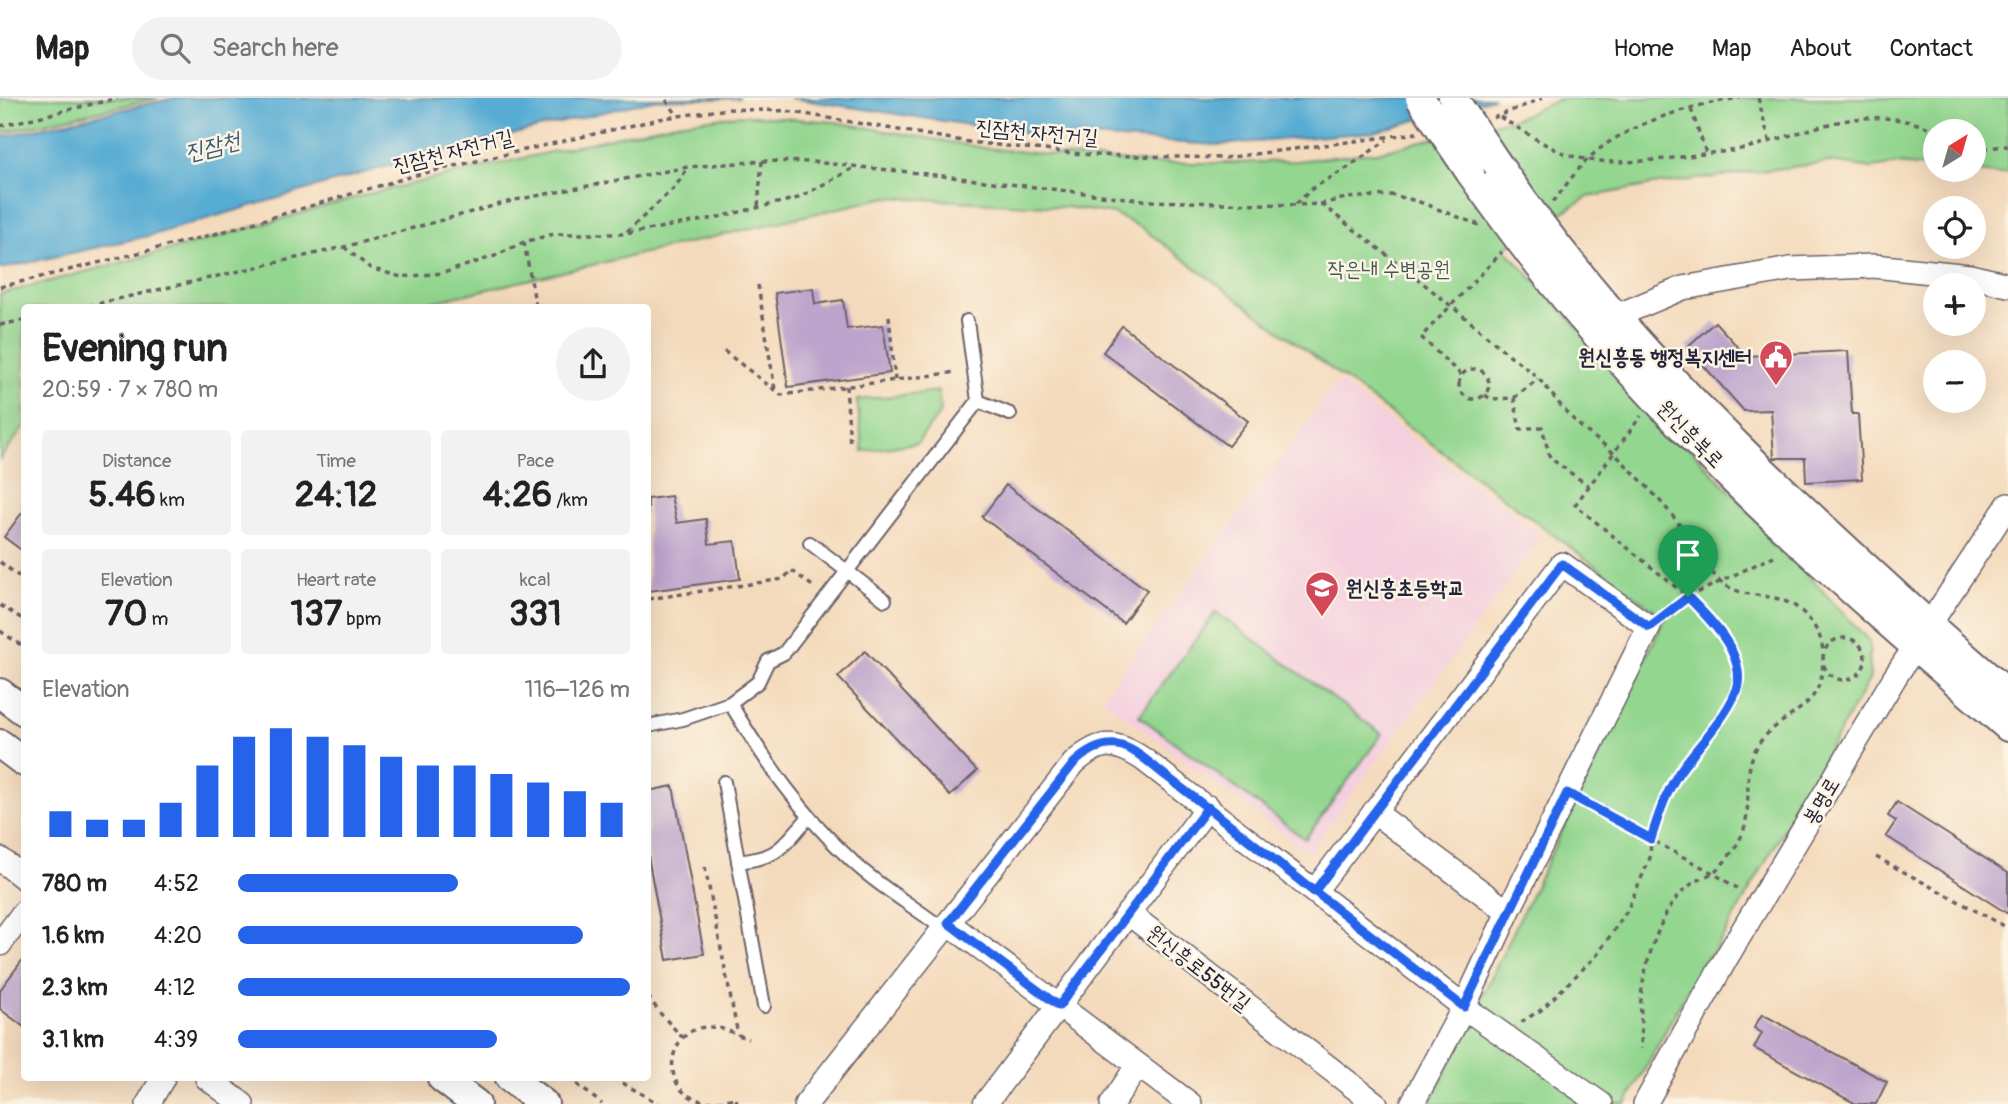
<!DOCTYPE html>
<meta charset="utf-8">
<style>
:root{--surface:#fff;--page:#f2f2f2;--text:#222;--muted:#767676;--line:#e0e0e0;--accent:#2563eb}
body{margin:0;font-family:Pangolin,"Poor Story",sans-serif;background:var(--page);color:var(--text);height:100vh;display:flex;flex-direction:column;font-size:26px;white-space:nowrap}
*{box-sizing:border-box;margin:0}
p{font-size:23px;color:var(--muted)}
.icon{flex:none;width:38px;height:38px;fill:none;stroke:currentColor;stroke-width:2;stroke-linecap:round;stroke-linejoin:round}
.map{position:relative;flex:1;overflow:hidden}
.details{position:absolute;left:21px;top:206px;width:630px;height:777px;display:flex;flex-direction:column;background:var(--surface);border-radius:7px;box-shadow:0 7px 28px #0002}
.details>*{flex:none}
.needle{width:46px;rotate:37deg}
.controls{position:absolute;left:1923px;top:21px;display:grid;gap:14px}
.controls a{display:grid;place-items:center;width:63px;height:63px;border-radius:50%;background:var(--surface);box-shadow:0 7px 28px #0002;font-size:35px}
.pin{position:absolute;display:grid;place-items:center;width:60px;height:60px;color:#fff;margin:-72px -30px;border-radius:50% 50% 50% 0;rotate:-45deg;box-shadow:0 0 7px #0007}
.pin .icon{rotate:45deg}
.round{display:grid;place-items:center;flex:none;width:74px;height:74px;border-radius:37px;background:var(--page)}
.head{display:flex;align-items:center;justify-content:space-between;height:119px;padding:0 21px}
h1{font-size:38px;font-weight:700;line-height:52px}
.stats{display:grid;grid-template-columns:repeat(3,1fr);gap:10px;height:119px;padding:7px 21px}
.stats div{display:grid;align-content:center;border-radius:7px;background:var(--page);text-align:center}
.stats b{font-size:35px;font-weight:700}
.stats small{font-size:19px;font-weight:400}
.stats p{font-size:19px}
.chart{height:196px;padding:14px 21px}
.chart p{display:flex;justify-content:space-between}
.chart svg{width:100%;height:126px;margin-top:7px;stroke:var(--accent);stroke-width:6}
ul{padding:0 21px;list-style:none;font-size:23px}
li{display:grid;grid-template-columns:112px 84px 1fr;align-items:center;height:52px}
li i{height:18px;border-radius:9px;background:var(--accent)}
header{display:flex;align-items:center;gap:42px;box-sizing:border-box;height:98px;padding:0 35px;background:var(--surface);border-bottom:2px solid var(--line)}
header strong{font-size:33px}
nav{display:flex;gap:38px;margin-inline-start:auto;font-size:24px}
.search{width:490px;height:63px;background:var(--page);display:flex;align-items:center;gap:18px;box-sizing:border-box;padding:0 24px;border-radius:38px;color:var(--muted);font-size:26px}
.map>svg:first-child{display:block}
.built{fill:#f4cfde}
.green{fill:#93d68f;stroke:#5a7c65;stroke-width:2}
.water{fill:#57acd3;stroke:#3c6787;stroke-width:2}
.building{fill:#bda4cc}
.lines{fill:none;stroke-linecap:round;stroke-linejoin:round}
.service-casing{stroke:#6c6268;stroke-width:16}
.minor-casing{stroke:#6c6268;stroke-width:26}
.tertiary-casing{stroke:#6c6268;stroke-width:32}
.path{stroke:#6c6268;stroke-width:3.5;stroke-dasharray:5 5;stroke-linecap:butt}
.service{stroke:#fff;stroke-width:12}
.minor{stroke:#fff;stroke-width:23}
.tertiary{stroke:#fff;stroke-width:28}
.tertiary-bridge-casing{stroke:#6c6268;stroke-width:32;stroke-linecap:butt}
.tertiary-bridge{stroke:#fff;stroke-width:28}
.route-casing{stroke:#fff;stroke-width:14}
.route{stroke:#2563eb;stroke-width:9}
.labels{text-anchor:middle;stroke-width:5;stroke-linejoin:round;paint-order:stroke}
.street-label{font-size:21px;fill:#22223b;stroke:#fcf5e5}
.park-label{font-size:21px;fill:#445854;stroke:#fcf5e5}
.poi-label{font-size:21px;font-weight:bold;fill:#22223b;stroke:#fcf5e5;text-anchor:end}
.water-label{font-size:23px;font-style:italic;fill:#375978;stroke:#fcf5e5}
</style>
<header>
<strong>Map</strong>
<div class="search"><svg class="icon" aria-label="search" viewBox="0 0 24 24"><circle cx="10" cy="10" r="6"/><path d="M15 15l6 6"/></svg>Search here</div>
<nav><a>Home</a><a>Map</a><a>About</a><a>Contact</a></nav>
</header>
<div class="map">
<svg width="2008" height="1006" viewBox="0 0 2008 1006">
<rect width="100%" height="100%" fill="#fcf5e5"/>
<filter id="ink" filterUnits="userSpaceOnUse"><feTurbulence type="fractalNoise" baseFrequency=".0143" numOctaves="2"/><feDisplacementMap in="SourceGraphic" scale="14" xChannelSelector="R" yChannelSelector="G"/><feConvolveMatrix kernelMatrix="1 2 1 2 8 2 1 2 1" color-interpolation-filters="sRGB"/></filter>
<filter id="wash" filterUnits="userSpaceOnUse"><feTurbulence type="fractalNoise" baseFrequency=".00686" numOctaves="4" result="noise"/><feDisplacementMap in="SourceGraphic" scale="28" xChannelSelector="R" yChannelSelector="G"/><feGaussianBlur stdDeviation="1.57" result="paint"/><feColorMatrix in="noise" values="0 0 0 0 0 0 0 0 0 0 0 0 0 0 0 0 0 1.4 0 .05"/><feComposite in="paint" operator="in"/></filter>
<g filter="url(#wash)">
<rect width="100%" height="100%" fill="#f4dabc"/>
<path class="built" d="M1338 283 1542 438 1309 755 1102 601Z"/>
<path class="green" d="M0 0H158L0 35Z
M1563 0H2008V74L1997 76 1954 72H1974V33H1936L1935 70 1897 66 1872 70 1830 64 1652 87 1588 99 1504 150 1869 543 1870 580 1719 846 1701 867 1626 1006H1430L1665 520 1142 130 1114 116 1065 109 887 99 406 210H24V329L0 361V196L204 143 372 95 676 25 742 17 835 24 984 50 1072 59 1150 65H1230L1296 63 1377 54 1517 20Z
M938 293 941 314 917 345 863 353 857 302Z
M1216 514 1382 636 1305 741 1139 618Z"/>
<path class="water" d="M174 0H740L653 2 405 63 152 137 0 171V39Z
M790 0H1494L1374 34 1217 47 1023 35Z"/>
<g id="blocks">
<path class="building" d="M813 190 815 206 843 202 847 231 883 227 890 275 788 289 775 195Z
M1715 224 1746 258 1848 253 1852 316H1858L1862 381 1806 384 1805 360H1774L1771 312 1744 313 1687 249Z
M1122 228 1248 323 1228 348 1103 254Z
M1006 387 1147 492 1123 525 982 419Z
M671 398 677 425 706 421 709 446 735 443 740 481 648 493V401Z
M24 412V454L4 439Z
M865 553 977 673 950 698 838 579Z
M673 688 704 856 667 862 648 758V693Z
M1897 704 2008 775V816L1886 738 1896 723 1888 718Z
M24 860V929L0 911V892Z
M1762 916 1887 984 1876 1006H1856L1754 950 1762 935 1754 930Z"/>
</g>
</g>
<g filter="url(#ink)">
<use href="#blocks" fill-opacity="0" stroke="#6c6268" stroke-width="2"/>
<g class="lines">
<g class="service-casing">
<path id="service" d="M978 303 1010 316
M810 445 885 502
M730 605C765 663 802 717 852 763 879 789 914 808 943 831
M648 628 683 621 730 605 758 584 768 563 784 555 978 303 967 223
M724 684 764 908
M738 764C780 759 781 750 808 720"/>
</g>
<g class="minor-casing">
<path id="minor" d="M1614 219 1683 190 1790 171 1874 168 1970 178 2008 187
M1374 714 1508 814
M0 761 24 780
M1314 794 1562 466 1649 529 1508 814 1464 909 1412 1006
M1128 815 1376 1006
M948 825 1190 1006
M0 846 24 814
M207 980 242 1006
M148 1006 163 980
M806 1006 1074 665C1100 642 1114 642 1143 661L1464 909 1601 1006
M985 1006 1208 709
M1112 1006 1138 967
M1645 1006 1728 857 1895 579 2008 407"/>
</g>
<g class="tertiary-casing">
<path id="tertiary" d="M1498 67C1588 200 1701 316 1819 426 1881 484 1943 541 2008 596
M1470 74C1510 130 1551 186 1597 237 1647 292 1698 348 1751 399 1834 479 1921 553 2008 629
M0 595 24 613
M0 646 24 664
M442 980 476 1006
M510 980 544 1006"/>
</g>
<path class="path" d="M1758 0 1769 42
M666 2 678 18
M1691 11 1706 55
M1500 19C1522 32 1543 47 1566 56 1606 71 1663 61 1704 56 1715 54 1726 54 1736 52 1810 37 1860 0 1937 33
M1493 20 1543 0
M0 28 118 0
M1974 51 2008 48
M1553 104C1564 90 1575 74 1587 62 1621 27 1693 6 1740 0
M1296 106 1313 90 1347 70 1387 42
M1321 106C1382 153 1444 200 1502 251 1514 261 1527 270 1538 280 1551 294 1562 311 1576 324 1588 336 1603 345 1616 357 1639 380 1663 404 1682 430 1695 447 1703 466 1719 482 1749 510 1788 482 1817 533 1826 548 1824 573 1818 589 1809 612 1776 622 1760 644 1739 674 1755 708 1741 739 1735 751 1724 767 1712 775 1702 781 1692 784 1683 793 1660 814 1644 868 1641 899 1640 916 1642 934 1641 951
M758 108 762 63
M627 134 676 88 688 69
M524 144 536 210
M344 149 370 170 401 179 443 175 495 158 524 144 554 136H625L715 120 798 100 854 70
M758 187 775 292
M0 189 215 136 416 77 664 20 728 11 787 13 969 44 1091 57 1224 60 1417 35
M79 210 344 149 515 102 688 69 762 63 813 64 918 75 1151 103 1296 107 1321 106 1346 100 1392 97 1417 103 1479 127
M889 218 895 282
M0 227 24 222
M724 253 781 297 957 274
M1459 286a15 15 0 1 1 30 0a15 15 0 1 1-30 0Z
M1461 277 1421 239 1502 154
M846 288 850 346
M1485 297 1491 301 1514 300 1520 331 1542 329 1550 360 1589 388
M1514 300 1538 281
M0 464 24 482
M648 501 784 481 791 472 814 489
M0 507 24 522
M1665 517 1688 499 1774 458
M0 533 24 549
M1823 561a21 21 0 1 1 42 0a21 21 0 1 1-42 0Z
M1585 706 1713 775 1737 790
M1876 759 2008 830
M705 769 738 937
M648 898 659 914 682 939
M1521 924 1541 912 1597 857 1627 813 1650 760 1651 741 1662 705 1678 675 1730 605 1738 586 1737 569 1730 549 1716 529 1688 499 1575 407 1641 318
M569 980 602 1006
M614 980 659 1006
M737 1006 736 1000C724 1002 710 1006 698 1002 659 990 667 931 707 929 721 928 735 936 748 941"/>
<use href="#service" class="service"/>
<use href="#minor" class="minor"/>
<use href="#tertiary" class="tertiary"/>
<g class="tertiary-bridge-casing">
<path id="tertiary-bridge" d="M1420 0 1470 74
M1453 0 1498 67"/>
</g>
<use href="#tertiary-bridge" class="tertiary-bridge"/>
</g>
</g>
<g class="lines" filter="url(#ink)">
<g class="route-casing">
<path id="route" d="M1688 499 1649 529 1562 466 1314 794C1265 755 1216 716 1166 678 1154 669 1137 652 1122 648 1103 643 1087 653 1074 665L948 825 1059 908 1208 709C1293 777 1378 843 1464 909L1567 695 1651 741C1658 718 1665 697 1678 676 1693 653 1734 612 1738 586 1743 553 1709 520 1688 499"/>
</g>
<use href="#route" class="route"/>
</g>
<defs>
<g id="civic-pin" transform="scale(1.75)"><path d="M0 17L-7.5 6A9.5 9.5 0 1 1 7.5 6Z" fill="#d1495b" stroke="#fcf5e5"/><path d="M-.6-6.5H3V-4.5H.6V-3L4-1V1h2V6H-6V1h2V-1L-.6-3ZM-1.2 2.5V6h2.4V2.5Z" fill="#fff"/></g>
<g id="school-pin" transform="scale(1.75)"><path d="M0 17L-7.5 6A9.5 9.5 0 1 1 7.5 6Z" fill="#d1495b" stroke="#fcf5e5"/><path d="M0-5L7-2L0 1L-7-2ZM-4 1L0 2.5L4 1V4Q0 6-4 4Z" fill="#fff"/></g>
</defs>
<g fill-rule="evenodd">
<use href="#civic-pin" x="1776" y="259"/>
<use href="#school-pin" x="1322" y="490"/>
</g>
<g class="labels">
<g class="street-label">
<text transform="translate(1037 34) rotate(5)" y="7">진잠천 자전거길</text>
<text transform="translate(453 53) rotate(-14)" y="7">진잠천 자전거길</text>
<text transform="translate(1691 336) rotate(46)" y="7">원신흥북로</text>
<text transform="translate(1821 703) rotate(-59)" y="7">봉명로</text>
<text transform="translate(1199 870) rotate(38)" y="7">원신흥로55번길</text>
</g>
<g class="park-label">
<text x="1389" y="178">작은내 수변공원</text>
</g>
<g class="poi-label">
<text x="1752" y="266">원신흥동 행정복지센터</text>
<text x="1346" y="497" text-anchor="start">원신흥초등학교</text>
</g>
<g class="water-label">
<text transform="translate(212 48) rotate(-14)" y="8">진잠천</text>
</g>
</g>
</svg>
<div class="controls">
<a><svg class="needle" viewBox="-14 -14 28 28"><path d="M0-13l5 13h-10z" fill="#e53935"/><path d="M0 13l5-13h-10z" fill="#767676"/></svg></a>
<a><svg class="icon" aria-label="locate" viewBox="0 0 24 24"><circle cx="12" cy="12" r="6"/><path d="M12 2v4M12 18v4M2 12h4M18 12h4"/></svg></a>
<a>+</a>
<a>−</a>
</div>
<div class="pin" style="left:1688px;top:499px;background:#1e9e55"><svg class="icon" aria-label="arrive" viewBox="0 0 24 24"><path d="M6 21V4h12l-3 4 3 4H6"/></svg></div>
<section class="details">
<div class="head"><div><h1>Evening run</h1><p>20:59 · 7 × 780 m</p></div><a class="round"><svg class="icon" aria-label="share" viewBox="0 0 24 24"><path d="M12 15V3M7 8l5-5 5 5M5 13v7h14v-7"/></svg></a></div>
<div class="stats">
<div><p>Distance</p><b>5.46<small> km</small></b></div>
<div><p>Time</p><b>24:12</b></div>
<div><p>Pace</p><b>4:26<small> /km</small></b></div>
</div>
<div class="stats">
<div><p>Elevation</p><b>70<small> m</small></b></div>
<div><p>Heart rate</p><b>137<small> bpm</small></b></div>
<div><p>kcal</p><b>331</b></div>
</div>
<div class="chart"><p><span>Elevation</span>116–126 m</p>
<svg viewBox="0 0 160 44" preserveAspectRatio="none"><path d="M5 44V35M15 44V38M25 44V38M35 44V32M45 44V19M55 44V9M65 44V6M75 44V9M85 44V12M95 44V16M105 44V19M115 44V19M125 44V22M135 44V25M145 44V28M155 44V32"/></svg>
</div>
<ul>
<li><b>780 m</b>4:52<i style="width:56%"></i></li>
<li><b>1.6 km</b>4:20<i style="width:88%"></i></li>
<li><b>2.3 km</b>4:12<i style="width:100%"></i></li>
<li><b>3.1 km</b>4:39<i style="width:66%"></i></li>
</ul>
</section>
</div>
